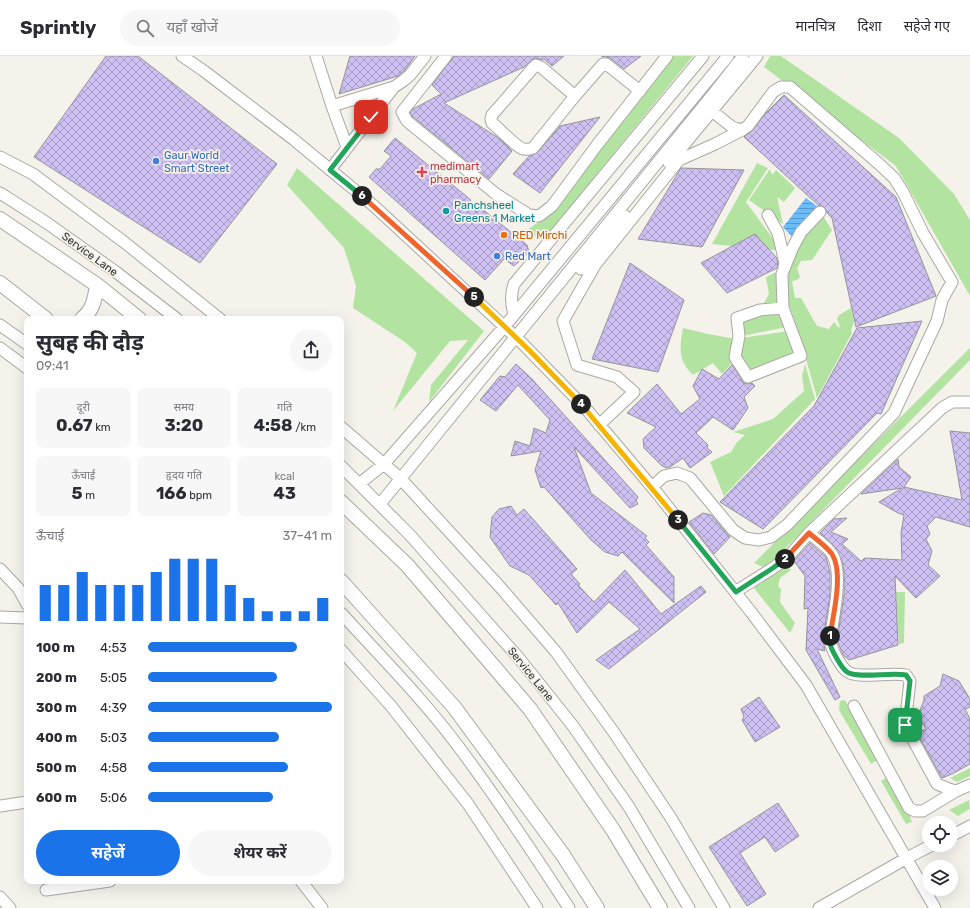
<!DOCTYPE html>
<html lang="hi">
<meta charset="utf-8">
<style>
:root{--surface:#fff;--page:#f7f7f7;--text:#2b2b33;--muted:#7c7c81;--line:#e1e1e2;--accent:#1a73e8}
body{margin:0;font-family:Rubik,"Noto Sans Devanagari",sans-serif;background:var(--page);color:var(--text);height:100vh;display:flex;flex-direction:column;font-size:15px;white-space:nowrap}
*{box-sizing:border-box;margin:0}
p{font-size:13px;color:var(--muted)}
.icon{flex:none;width:22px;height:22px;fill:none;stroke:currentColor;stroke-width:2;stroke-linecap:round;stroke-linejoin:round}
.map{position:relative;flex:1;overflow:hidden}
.details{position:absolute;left:24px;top:260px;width:320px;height:568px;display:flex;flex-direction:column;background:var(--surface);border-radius:8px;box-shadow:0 4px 16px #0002}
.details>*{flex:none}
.tools{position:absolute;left:922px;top:760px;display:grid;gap:8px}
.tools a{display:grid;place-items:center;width:36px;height:36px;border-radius:50%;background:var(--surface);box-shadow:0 4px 16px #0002;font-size:20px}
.pin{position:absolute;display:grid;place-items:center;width:34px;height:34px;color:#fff;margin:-17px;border-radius:8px;box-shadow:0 2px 6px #0006}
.km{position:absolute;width:20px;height:20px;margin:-10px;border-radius:50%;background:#222;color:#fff;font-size:11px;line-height:20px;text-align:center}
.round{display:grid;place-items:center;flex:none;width:42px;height:42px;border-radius:21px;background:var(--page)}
.summary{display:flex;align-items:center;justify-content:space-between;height:68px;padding:0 12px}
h1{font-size:22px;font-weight:700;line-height:30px}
.stats{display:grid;grid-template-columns:repeat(3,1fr);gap:6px;height:68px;padding:4px 12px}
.stats div{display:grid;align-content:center;border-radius:8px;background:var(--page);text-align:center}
.stats b{font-size:17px;font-weight:700}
.stats small{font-size:11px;font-weight:400}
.stats p{font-size:11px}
.chart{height:112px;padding:8px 12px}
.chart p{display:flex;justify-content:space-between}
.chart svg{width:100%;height:72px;margin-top:4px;stroke:var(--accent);stroke-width:6}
.cta{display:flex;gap:8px;margin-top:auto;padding:8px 12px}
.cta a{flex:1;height:46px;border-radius:24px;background:var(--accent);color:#fff;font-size:16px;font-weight:700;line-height:46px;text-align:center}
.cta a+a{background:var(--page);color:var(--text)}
ul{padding:0 12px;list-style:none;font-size:13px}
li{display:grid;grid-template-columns:64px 48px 1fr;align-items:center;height:30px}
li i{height:10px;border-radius:5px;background:var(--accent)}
header{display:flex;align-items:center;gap:24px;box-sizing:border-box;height:56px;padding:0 20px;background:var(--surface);border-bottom:1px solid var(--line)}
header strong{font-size:19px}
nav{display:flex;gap:22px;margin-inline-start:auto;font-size:14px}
.search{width:280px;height:36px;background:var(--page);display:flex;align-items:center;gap:10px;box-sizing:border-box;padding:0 14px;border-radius:22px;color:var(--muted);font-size:15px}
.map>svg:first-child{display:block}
.green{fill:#b2e3a0}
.water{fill:url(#water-rules)}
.building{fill:url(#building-cross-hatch);stroke:#959399}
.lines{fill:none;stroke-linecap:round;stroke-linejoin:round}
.minor-casing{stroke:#aaa8a2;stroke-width:13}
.major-casing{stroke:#aaa8a2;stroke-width:16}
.minor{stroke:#fff;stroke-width:11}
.major{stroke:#fff;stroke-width:14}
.split-1-casing{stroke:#fff;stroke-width:8}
.split-2-casing{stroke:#fff;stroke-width:8}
.split-3-casing{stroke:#fff;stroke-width:8}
.split-4-casing{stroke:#fff;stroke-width:8}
.split-5-casing{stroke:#fff;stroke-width:8}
.split-6-casing{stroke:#fff;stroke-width:8}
.split-7-casing{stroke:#fff;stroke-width:8}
.split-1{stroke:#22a559;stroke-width:5}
.split-2{stroke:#f0652b;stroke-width:5}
.split-3{stroke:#22a559;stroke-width:5}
.split-4{stroke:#f5b400;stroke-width:5}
.split-5{stroke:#f5b400;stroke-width:5}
.split-6{stroke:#f0652b;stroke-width:5}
.split-7{stroke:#22a559;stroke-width:5}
.shop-dot{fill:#3f7fe0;stroke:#f5f2ec;stroke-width:1.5}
.health-dot{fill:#e0444e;stroke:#f5f2ec;stroke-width:1.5}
.culture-dot{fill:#0f9aa8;stroke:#f5f2ec;stroke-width:1.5}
.food-dot{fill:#e8710a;stroke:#f5f2ec;stroke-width:1.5}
.labels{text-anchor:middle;stroke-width:3.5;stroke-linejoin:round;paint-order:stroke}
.shop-label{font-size:11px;fill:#366cbe;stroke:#f5f2ec;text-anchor:start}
.health-label{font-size:11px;fill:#be3a42;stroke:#f5f2ec;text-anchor:start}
.culture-label{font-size:11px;fill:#0d838f;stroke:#f5f2ec;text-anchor:start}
.food-label{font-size:11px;fill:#c56008;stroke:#f5f2ec;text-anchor:start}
.street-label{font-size:11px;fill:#363532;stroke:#f5f2ec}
</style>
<header>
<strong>Sprintly</strong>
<div class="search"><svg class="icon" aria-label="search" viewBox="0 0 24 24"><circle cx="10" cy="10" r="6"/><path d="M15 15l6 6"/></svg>यहाँ खोजें</div>
<nav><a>मानचित्र</a><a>दिशा</a><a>सहेजे गए</a></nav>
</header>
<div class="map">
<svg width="970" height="852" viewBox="0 0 970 852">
<defs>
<pattern id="water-rules" width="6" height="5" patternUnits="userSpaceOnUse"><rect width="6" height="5" fill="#6abdfa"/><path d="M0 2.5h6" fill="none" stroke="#589acb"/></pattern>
<pattern id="building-cross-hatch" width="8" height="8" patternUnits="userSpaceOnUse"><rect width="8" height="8" fill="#cec0f3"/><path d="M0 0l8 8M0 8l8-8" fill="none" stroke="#a89dc5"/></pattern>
</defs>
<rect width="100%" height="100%" fill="#f5f2ec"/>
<path class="green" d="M674 0H693L543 184 526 175 551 157Z
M770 0H781L899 82 954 138 970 164V240L896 110 764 11Z
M757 107 768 112 746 146 782 195 712 188Z
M297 112 484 275 429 346 431 329 468 284 450 285 393 355 417 297 405 286 353 252 356 230 344 192 287 129Z
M770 113 772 119 776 114 795 132 784 146 777 141 783 168 749 144Z
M821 157 832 174 812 204 801 205 797 212 800 221 797 224 792 225 795 242H801L817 270 829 273 834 266 839 272 840 270 837 263 839 259 851 252 854 266 851 274 852 277 817 342 798 274 783 232 787 213 796 192Z
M780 214V250L762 251 769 238 766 221Z
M757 256 783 257 787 271 742 280 739 263Z
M683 272 708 278 736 283 732 307 722 318 713 307 693 319C690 316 687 313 685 309 678 299 681 283 683 272Z
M789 275 800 298 748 319 737 299 741 282Z
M970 292V304L766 512 754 507Z
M805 308 815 343 724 440 710 406 731 396 737 386 745 379 733 376 773 363 804 335 802 320Z
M784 508 791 514 780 522 778 530 781 533 780 546 795 567 790 577 754 532Z
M896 536H905L904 587 899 588Z
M845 644 879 703 871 708 839 654 840 645Z
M970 712V720L957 726 950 722Z
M886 722 891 724 908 755 912 766 906 768 881 725Z
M969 744 970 753 958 760 949 754Z"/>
<path class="water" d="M806 142 818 151 793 182 783 171Z"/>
<path class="building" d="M106 0H138L277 108 200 207 34 101Z
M350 0H415L405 14 398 20 339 38Z
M454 0H564L552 10 544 3 542 4 534 2 524 11 444 47 500 83 512 95 489 123 412 60 410 57 413 53 441 38 432 29Z
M601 0H641L624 13 610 2Z
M784 39 896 141 936 240 856 271 832 162 827 157 824 151 818 149 744 81 753 74 766 57Z
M600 61 540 137 513 118 529 100 538 96 560 70Z
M395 82 471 144 468 148 477 156 481 152 527 189 529 196 514 210 504 203 485 224 369 121 376 113H380L391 100 384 95Z
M681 112 744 114 702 191 638 183Z
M755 178 776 201 778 207 777 212 727 237 701 207Z
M630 207 684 244 658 316 592 303Z
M922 265 881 358 877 357 763 473 720 446 814 350 857 272Z
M516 308 532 323 638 441 636 445 638 448 630 452 574 391 591 437 647 480 645 482 649 486 646 489 674 521V547L622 496 618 500 605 496 591 484 544 431 541 432 535 414 541 395 511 400 515 385 530 390 534 372 546 377 550 364 518 329 496 355 480 344 500 320 505 321Z
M732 309 744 327 748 328 752 327 755 330 744 341 748 352 733 374 713 361 696 377 708 389 707 392 712 396 690 412 683 402 670 411 666 412 661 409 644 392 643 383 656 371 627 357 657 328 681 358 700 343 693 330 702 313 719 323Z
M950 375 970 377V471L936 461 927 470 930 478 926 483 932 495 928 509 940 520 916 542 895 520 898 589 849 604 843 599 837 584 844 540V516L842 505 835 491 820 477 834 463 847 462 831 476 848 483 842 488 861 505 865 502 902 504 901 477 904 459 898 457 879 446 902 432 861 438 898 403 899 411 911 421 904 431 962 444Z
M511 450 517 459 524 453 577 513 571 518 580 528 578 529 594 546 625 514 661 558 701 530 706 536 609 613 596 604 640 573 609 546 577 577 558 547 556 549 529 519 510 510 490 481 492 461 499 453Z
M703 457 711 459 730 481 714 498 689 466Z
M810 487 826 501 830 517V539L823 583 825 595 817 593 840 641 835 644 806 594 808 552 804 553 805 520 794 505Z
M943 618 959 625 970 643V651L965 653 970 663V708L952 718 942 722 917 677 926 673 918 660 924 644V640L940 630Z
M759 641 780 671 755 686 742 664 744 661 741 653Z
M778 747 799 780 775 796 765 781 740 797 766 838 747 850 709 791Z"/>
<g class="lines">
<g class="minor-casing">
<path id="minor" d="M182 0 204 15 293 83 374 150 521 286 587 354 657 437 751 556 806 629 935 852
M316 0 332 50 347 91
M446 0 402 56 407 65 496 138 529 159 539 160 552 150 597 89 667 0
M575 40 541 11 536 9 532 13 492 59 491 63 492 67C500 73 515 90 523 93 527 94 530 93 533 92L575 40 603 8H606L610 11 640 35
M332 50 394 31 403 25 410 19 425 0
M0 101 33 118 53 133 124 186 220 263
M669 107 757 0
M330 114 394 31
M0 137 47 167 116 216 177 263
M768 159 778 177 785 207 784 211
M581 213 625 160
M783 252 760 254 737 262 739 280 735 301 748 321 801 300 783 252 782 218 792 193 801 176 820 156
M514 259C511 248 510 239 514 228L703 0
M0 269 27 288
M0 292 27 312
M599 369 634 336 617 321 577 309 563 265 595 209 679 104 715 88 742 74
M341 371 401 423 500 531 556 596 615 678 671 762 724 852
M341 410 409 478 518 601 573 670 629 751 689 852
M359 428 384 408 504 271 728 0
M652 431 664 420 677 417 690 422 733 474 745 482 759 484 771 481 787 469 894 357 937 265 942 244 952 226 923 177 903 136 894 122 878 107 790 31H781L773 36 748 70 742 74 732 71 712 55
M380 448 714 37 743 0
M809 477C816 483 827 490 832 498 844 517 833 562 830 584 831 592 834 597 838 604 841 608 843 613 848 616 858 623 891 616 906 619L910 625 905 669 937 728 949 733 956 735 970 729
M0 513 18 532 27 548
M735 536 773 512 788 501 809 477 942 352 952 346H970
M341 557C382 602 425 645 461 694 499 745 534 798 569 852
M0 561 27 562
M341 594 391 650 468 748 537 852
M854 650 909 752 915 755H923L956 735
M0 750 27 746
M951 780 970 770
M301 825 322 852
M46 834 110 825
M0 841 10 852
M819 852 907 802 932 789"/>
</g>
<g class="major-casing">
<path id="major" d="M0 163 97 229 139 263
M0 227 46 263
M82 263C93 254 95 243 97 229
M341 446 407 509 530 653 613 774 660 852
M341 525 454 651 563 799 597 852"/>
</g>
<use href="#minor" class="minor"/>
<use href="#major" class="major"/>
</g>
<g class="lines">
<g class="split-1-casing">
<path id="split-1" d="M830 580C829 589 832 594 836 601 839 606 842 612 847 616 858 623 891 616 906 619L910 625 905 669"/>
</g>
<g class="split-2-casing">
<path id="split-2" d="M785 503 809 477C816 483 826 490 832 498 844 517 833 559 830 580"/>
</g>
<g class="split-3-casing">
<path id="split-3" d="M678 464 736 536 773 512 785 503"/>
</g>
<g class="split-4-casing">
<path id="split-4" d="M581 348 678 464"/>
</g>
<g class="split-5-casing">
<path id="split-5" d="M474 241 530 295 581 348"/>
</g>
<g class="split-6-casing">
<path id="split-6" d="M362 140 474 241"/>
</g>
<g class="split-7-casing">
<path id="split-7" d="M362 140 330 114 371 61"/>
</g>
<use href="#split-1" class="split-1"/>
<use href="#split-2" class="split-2"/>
<use href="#split-3" class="split-3"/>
<use href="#split-4" class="split-4"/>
<use href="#split-5" class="split-5"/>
<use href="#split-6" class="split-6"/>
<use href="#split-7" class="split-7"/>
</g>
<g class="shop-dot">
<circle cx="156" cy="105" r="4"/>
<circle cx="497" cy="200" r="4"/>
</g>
<path class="health-dot" d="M420 110h4v4h4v4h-4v4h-4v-4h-4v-4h4z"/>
<circle class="culture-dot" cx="446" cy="155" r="4"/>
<circle class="food-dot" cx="504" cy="179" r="4"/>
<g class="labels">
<g class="shop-label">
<text x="164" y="103">Gaur World<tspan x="164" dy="13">Smart Street</tspan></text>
<text x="505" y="204">Red Mart</text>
</g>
<g class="health-label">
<text x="430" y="114">medimart<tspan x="430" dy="13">pharmacy</tspan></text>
</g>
<g class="culture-label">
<text x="454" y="153">Panchsheel<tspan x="454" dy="13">Greens 1 Market</tspan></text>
</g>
<g class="food-label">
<text x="512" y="183">RED Mirchi</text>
</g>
<g class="street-label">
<text transform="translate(90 198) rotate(36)" y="4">Service Lane</text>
<text transform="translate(531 618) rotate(51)" y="4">Service Lane</text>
</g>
</g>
</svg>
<div class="tools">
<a><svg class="icon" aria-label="locate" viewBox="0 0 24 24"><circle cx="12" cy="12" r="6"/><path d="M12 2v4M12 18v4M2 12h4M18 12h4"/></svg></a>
<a><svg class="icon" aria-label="layers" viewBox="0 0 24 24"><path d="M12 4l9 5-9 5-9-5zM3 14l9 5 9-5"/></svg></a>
</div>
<div class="pin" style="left:905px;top:669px;background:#1e9e55"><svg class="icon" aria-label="arrive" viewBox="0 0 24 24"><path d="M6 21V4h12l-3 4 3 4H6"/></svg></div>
<div class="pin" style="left:371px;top:61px;background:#d93025"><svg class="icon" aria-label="check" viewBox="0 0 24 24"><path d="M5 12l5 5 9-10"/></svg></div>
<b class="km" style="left:830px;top:580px">1</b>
<b class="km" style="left:785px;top:503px">2</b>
<b class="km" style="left:678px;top:464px">3</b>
<b class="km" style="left:581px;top:348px">4</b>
<b class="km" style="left:474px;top:241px">5</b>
<b class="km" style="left:362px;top:140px">6</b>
<section class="details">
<div class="summary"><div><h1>सुबह की दौड़</h1><p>09:41</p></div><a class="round"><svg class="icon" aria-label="share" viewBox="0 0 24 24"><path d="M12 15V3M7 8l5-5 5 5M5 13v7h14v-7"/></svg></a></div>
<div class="stats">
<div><p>दूरी</p><b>0.67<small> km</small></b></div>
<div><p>समय</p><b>3:20</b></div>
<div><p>गति</p><b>4:58<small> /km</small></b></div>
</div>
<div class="stats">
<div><p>ऊँचाई</p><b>5<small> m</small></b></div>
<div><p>हृदय गति</p><b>166<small> bpm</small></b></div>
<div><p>kcal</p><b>43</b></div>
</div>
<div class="chart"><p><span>ऊँचाई</span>37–41 m</p>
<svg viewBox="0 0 160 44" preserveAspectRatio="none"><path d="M5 44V22M15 44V22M25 44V14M35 44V22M45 44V22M55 44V22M65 44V14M75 44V6M85 44V6M95 44V6M105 44V22M115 44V30M125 44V38M135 44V38M145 44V38M155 44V30"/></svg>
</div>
<ul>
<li><b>100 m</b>4:53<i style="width:81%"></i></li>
<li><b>200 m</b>5:05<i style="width:70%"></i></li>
<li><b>300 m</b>4:39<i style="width:100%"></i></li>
<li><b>400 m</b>5:03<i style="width:71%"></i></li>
<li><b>500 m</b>4:58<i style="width:76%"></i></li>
<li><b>600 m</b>5:06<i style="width:68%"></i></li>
</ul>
<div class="cta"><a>सहेजें</a><a>शेयर करें</a></div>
</section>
</div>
